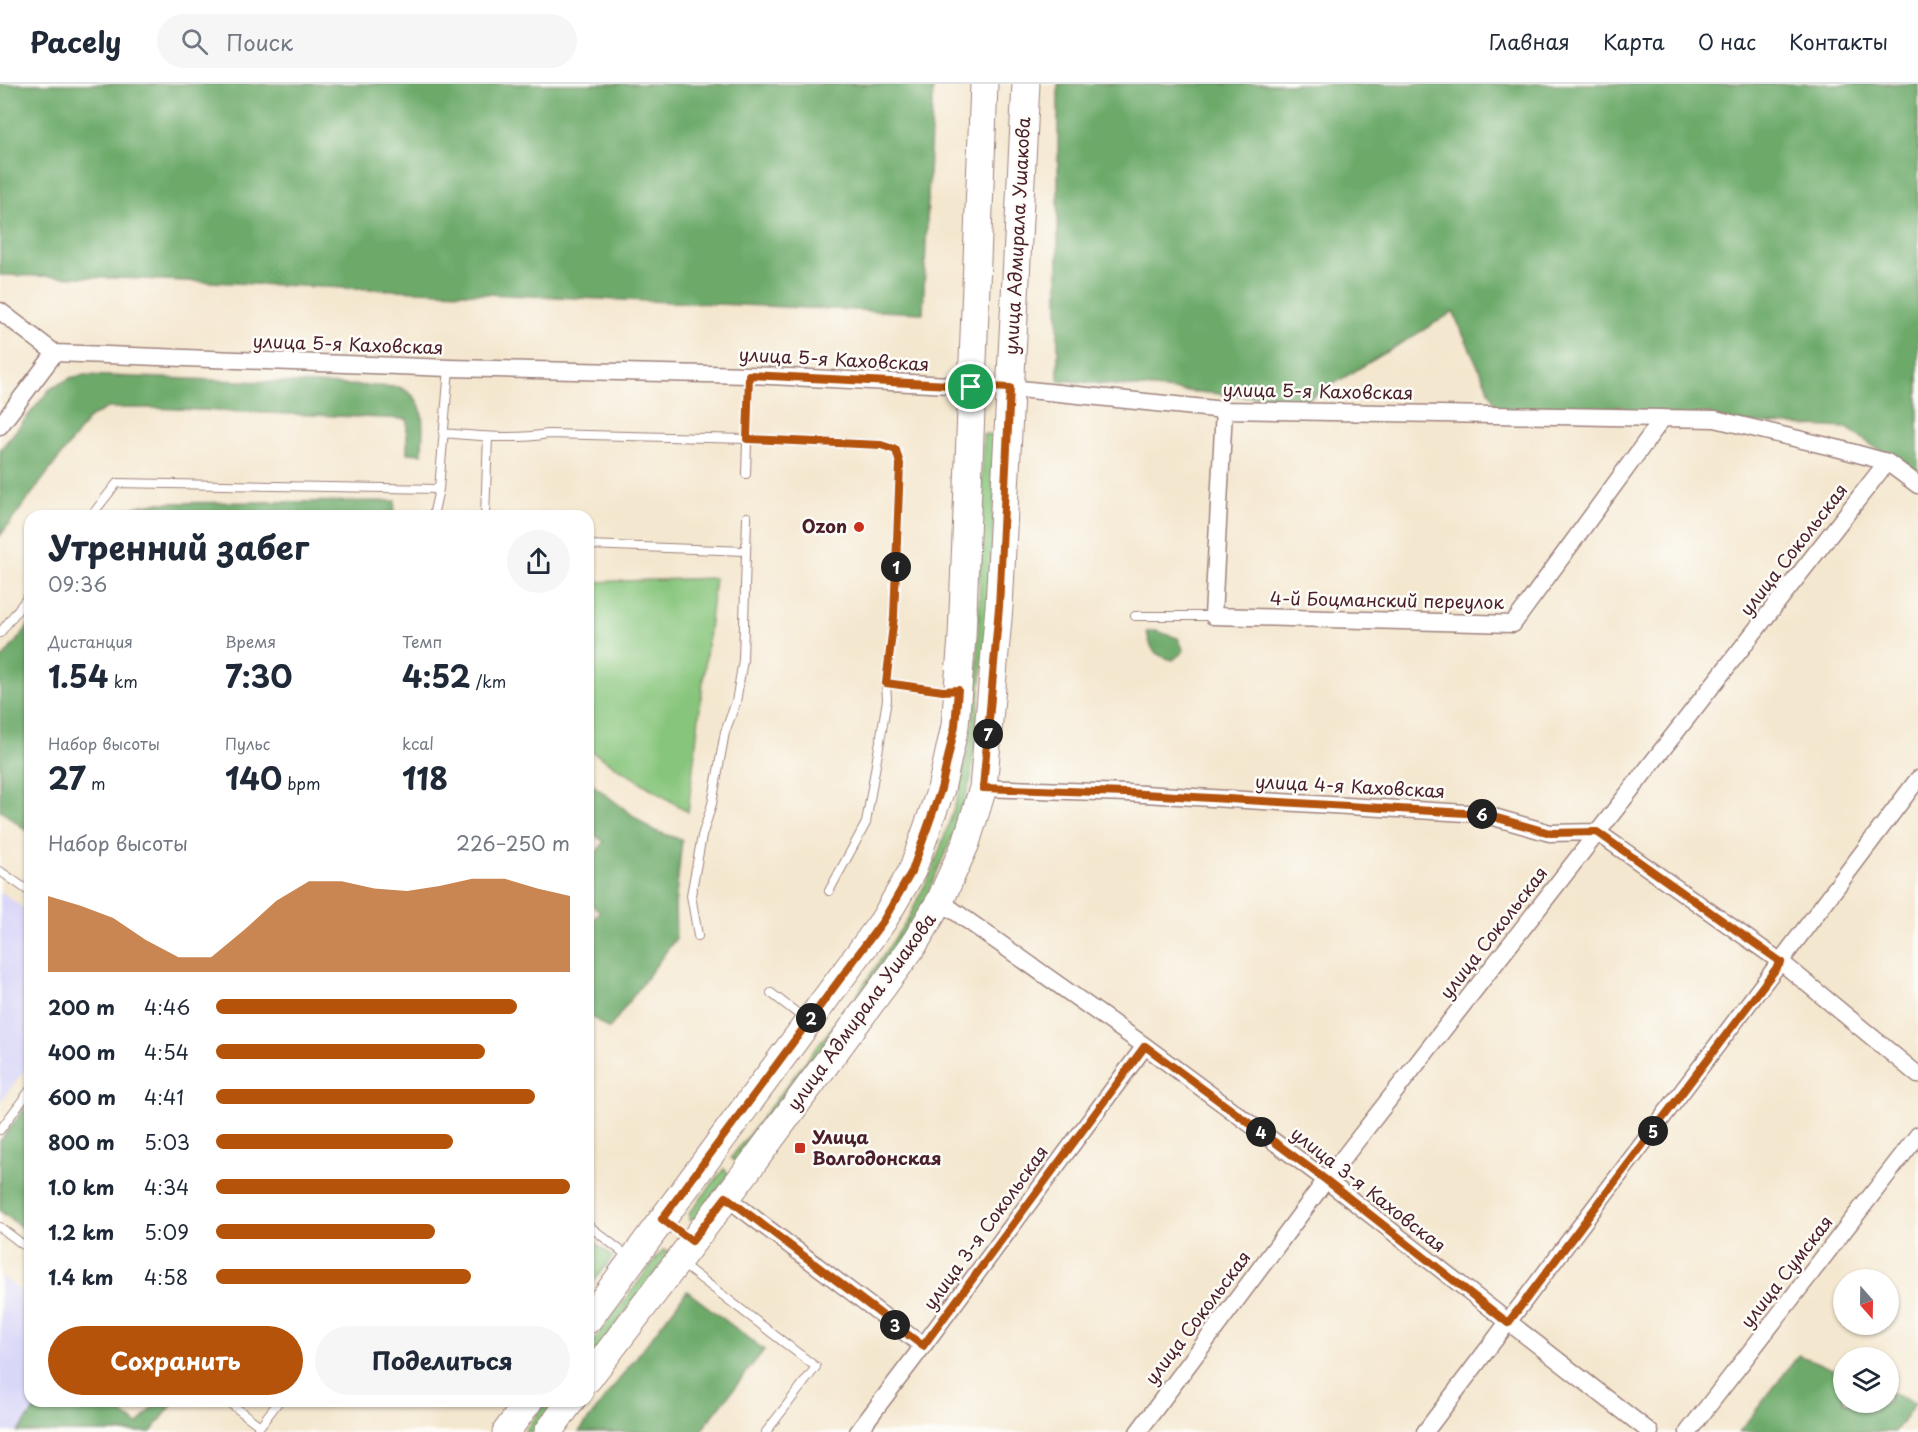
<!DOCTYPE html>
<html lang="ru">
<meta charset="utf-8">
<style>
:root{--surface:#fff;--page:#f6f6f7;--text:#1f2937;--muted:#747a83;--line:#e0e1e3;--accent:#b45309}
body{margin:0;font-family:"Playpen Sans",sans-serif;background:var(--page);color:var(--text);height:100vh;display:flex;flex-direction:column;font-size:22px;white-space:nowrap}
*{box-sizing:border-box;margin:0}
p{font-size:20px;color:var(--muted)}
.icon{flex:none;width:33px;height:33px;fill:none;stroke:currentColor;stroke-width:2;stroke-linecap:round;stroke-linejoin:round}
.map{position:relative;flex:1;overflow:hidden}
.panel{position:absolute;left:24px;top:426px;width:570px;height:897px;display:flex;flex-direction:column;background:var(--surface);border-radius:18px;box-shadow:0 2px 4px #0004}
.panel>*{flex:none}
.needle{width:39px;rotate:160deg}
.buttons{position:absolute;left:1833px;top:1185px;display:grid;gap:12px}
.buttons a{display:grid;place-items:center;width:66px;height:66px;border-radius:50%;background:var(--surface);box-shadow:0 2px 4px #0004;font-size:30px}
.pin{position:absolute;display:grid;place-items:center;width:51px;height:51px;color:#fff;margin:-26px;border:3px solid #fff;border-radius:50%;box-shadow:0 2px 6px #0007}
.km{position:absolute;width:30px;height:30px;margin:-15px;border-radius:50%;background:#222;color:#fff;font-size:16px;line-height:30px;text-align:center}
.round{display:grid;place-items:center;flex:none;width:63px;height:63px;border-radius:32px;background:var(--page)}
.overview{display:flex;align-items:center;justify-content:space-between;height:102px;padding:0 24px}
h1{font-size:33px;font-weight:700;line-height:45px}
.metrics{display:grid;grid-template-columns:repeat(3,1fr);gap:9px;height:102px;padding:6px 24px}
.metrics div{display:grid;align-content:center}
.metrics b{font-size:30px;font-weight:700}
.metrics small{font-size:16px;font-weight:400}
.metrics p{font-size:16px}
.chart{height:168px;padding:12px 24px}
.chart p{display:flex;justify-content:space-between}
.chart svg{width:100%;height:108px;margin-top:6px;fill:var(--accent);opacity:.7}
.button{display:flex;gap:12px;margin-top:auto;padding:12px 24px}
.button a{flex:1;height:69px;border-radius:36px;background:var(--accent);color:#fff;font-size:24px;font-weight:700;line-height:69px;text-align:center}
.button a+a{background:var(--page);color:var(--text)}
ul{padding:0 24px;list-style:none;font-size:20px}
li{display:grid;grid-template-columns:96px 72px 1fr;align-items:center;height:45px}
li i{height:15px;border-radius:8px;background:var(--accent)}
header{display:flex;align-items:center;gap:36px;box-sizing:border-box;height:84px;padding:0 30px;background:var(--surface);border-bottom:2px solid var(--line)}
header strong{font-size:28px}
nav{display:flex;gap:33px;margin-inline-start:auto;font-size:21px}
.search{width:420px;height:54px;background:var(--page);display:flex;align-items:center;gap:15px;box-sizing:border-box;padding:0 21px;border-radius:33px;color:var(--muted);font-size:22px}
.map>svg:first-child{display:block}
.built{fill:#d9d7f8}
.green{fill:#87c57b;stroke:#687253;stroke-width:1.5}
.forest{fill:#6daa6b;stroke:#5c644b;stroke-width:1.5}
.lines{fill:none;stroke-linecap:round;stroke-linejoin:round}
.service-casing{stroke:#9f837d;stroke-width:10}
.minor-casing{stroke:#9f837d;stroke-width:19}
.primary-casing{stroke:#9f837d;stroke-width:29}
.service{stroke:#fff;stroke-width:8}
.minor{stroke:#fff;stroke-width:16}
.primary{stroke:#fff;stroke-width:27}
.route-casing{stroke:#fff;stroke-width:12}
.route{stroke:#b45309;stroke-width:8}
.poi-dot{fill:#c8321e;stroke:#fdfcf7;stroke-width:2}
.labels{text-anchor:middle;stroke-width:5;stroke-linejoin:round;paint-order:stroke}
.street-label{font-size:18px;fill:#4a1f2b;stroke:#fdfcf7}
.poi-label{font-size:18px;font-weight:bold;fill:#4a1f2b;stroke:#fdfcf7;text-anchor:end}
</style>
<header>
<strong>Pacely</strong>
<div class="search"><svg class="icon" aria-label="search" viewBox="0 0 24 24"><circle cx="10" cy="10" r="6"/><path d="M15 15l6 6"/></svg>Поиск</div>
<nav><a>Главная</a><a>Карта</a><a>О нас</a><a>Контакты</a></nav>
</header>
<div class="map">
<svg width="1918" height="1348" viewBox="0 0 1918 1348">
<rect width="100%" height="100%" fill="#fdfcf7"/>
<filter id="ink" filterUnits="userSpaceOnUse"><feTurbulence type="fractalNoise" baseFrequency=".0167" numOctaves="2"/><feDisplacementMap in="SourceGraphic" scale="12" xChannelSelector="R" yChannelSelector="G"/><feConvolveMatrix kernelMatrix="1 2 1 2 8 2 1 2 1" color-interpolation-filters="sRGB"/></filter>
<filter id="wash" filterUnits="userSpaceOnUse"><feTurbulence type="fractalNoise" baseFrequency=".008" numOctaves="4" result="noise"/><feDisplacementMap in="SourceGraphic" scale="24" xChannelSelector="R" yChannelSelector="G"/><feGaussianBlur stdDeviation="1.35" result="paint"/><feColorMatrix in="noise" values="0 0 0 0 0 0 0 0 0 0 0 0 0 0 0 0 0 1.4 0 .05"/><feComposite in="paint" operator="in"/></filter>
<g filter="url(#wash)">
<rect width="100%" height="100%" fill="#f4e7cf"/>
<path class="built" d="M0 807 30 829V979L0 1018Z
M0 1192 30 1214V1317H41L18 1348H0Z"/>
<path class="green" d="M983 350 997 351 991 500 971 694 958 739 927 811 892 872 737 1079 731 1074 857 911 908 835 933 785 946 748 959 709 970 655 977 602Z
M715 494 688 728 588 665V503L591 498Z
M724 1085 729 1090 695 1135 689 1136V1130Z
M588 1153 613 1173 588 1204Z
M663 1166 667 1167 669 1170 588 1278V1264Z
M547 1317H558L535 1348H524Z"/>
<path class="forest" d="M0 0H933L923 229 118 194 0 191Z
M1058 0H1918V393L1847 344 1498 326 1453 228 1305 317 1058 296Z
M84 291 399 303C430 316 422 342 422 370L407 369V335L153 324H107L89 334 0 452V366L50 305 70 294Z
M395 417 394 432H121L137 422 156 419Z
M30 540V749L0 726V577Z
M1156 547 1178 554 1184 567 1173 576C1154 571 1151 567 1147 548Z
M588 697 652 746 682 756 675 821 676 854 609 945 588 930V845L600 827 588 818V780L604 758 588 746Z
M30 1018V1150L0 1127V1057Z
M687 1207 764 1266 700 1348H579Z
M1799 1271 1843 1289 1844 1318H1888L1889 1308 1915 1319 1895 1348H1739Z
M41 1317H106L138 1341 158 1317H168L172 1321 151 1348H18Z"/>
</g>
<g filter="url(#ink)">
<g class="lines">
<g class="service-casing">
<path id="service" d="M443 349C478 352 514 356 548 350L747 355 881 361 896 366 900 380 894 533 886 599 887 616 866 739 829 807
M746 390 749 291
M91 432 117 399 439 405
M433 432 439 405 449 284
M485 432 488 353
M588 461 746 467
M1135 532H1213
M0 549 30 510
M886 599 943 607H954
M0 787 30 808
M698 852 691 811 702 752 712 720 725 648 736 618 743 576 747 433
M771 909 806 936
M0 1046 30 1006
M588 1141 630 1174
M0 1143 30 1166
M682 1180 816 1283 766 1348
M227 1317 260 1342 256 1348
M260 1342 279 1317"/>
</g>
<g class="minor-casing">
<path id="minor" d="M0 227 55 269 449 284 749 291 1010 304 1224 326 1715 335 1840 365 1887 378 1918 401
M1224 326 1213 532 1513 540 1663 334
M0 342 55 269
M983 704 1127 709 1483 730 1550 749 1597 748 1781 878 1918 991
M940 817 1145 962 1326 1096 1650 1348
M726 1113 923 1262
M858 1348 923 1262 1145 962
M1138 1348 1326 1096 1887 378
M1425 1348 1918 695
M1688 1348 1918 1051"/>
</g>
<g class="primary-casing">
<path id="primary" d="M588 1236 883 837 912 787 941 705 955 642 962 553 984 0
M588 1295 743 1092 913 862 940 817 966 759 983 704 999 523 1026 0
M506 1348 529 1317
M548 1348 571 1317"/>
</g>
<use href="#service" class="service"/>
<use href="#minor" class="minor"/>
<use href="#primary" class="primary"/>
</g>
</g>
<g class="lines" filter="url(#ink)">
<g class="route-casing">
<path id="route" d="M749 291 1010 304 999 523 983 704 1126 709 1483 730 1550 749 1597 748 1781 878 1508 1239 1326 1096 1145 962 923 1262 726 1113 692 1157 662 1135 883 837 912 787 941 705 955 642 958 606 943 607 886 599 894 533 900 380 896 366 881 361 747 355Z"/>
</g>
<use href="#route" class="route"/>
</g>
<g class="poi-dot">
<circle cx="859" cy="443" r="6"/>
<rect x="794" y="1058" width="12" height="12" rx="3"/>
</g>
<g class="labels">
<g class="street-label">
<text transform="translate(1018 152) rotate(-87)" y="6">улица Адмирала Ушакова</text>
<text transform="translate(348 261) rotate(2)" y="6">улица 5-я Каховская</text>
<text transform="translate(834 276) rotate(3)" y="6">улица 5-я Каховская</text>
<text transform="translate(1318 308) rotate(1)" y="6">улица 5-я Каховская</text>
<text transform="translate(1794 466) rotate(-52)" y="6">улица Сокольская</text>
<text transform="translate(1387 517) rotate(1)" y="6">4-й Боцманский переулок</text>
<text transform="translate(1350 703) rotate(3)" y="6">улица 4-я Каховская</text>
<text transform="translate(1494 849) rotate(-52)" y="6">улица Сокольская</text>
<text transform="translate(862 928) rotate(-54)" y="6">улица Адмирала Ушакова</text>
<text transform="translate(1368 1106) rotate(38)" y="6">улица 3-я Каховская</text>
<text transform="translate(986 1144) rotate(-54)" y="6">улица 3-я Сокольская</text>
<text transform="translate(1787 1188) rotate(-52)" y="6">улица Сумская</text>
<text transform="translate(1198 1234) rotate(-53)" y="6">улица Сокольская</text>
</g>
<g class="poi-label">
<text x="847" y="449">Ozon</text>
<text x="812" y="1060" text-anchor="start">Улица<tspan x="812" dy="21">Волгодонская</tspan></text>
</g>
</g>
</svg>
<div class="buttons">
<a><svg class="needle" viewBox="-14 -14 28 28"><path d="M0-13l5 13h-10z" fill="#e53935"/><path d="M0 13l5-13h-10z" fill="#747a83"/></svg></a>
<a><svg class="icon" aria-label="layers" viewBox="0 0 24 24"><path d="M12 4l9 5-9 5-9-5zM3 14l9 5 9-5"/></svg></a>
</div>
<div class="pin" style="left:971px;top:303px;background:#1e9e55"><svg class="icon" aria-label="arrive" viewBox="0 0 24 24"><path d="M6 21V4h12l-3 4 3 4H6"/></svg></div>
<b class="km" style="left:896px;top:483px">1</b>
<b class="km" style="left:811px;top:934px">2</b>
<b class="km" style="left:895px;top:1241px">3</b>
<b class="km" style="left:1261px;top:1048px">4</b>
<b class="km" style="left:1653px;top:1047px">5</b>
<b class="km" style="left:1482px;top:730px">6</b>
<b class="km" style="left:988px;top:650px">7</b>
<section class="panel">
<div class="overview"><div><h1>Утренний забег</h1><p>09:36</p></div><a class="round"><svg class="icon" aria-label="share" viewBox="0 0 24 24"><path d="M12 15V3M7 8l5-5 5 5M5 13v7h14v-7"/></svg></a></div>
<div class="metrics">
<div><p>Дистанция</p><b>1.54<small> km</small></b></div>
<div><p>Время</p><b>7:30</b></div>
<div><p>Темп</p><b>4:52<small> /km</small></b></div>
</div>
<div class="metrics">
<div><p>Набор высоты</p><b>27<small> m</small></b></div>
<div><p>Пульс</p><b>140<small> bpm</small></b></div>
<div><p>kcal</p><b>118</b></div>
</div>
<div class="chart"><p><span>Набор высоты</span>226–250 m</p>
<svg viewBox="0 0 160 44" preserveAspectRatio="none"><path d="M0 44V13L10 17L20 22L30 31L40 38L50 38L60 27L70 15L80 7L90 7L100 10L110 11L120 9L130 6L140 6L150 10L160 13V44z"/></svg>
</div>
<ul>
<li><b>200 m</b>4:46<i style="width:85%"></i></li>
<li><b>400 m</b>4:54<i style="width:76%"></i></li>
<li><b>600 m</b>4:41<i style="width:90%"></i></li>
<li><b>800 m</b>5:03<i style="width:67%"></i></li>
<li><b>1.0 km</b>4:34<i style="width:100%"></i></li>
<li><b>1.2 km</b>5:09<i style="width:62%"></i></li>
<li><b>1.4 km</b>4:58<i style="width:72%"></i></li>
</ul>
<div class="button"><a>Сохранить</a><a>Поделиться</a></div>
</section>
</div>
